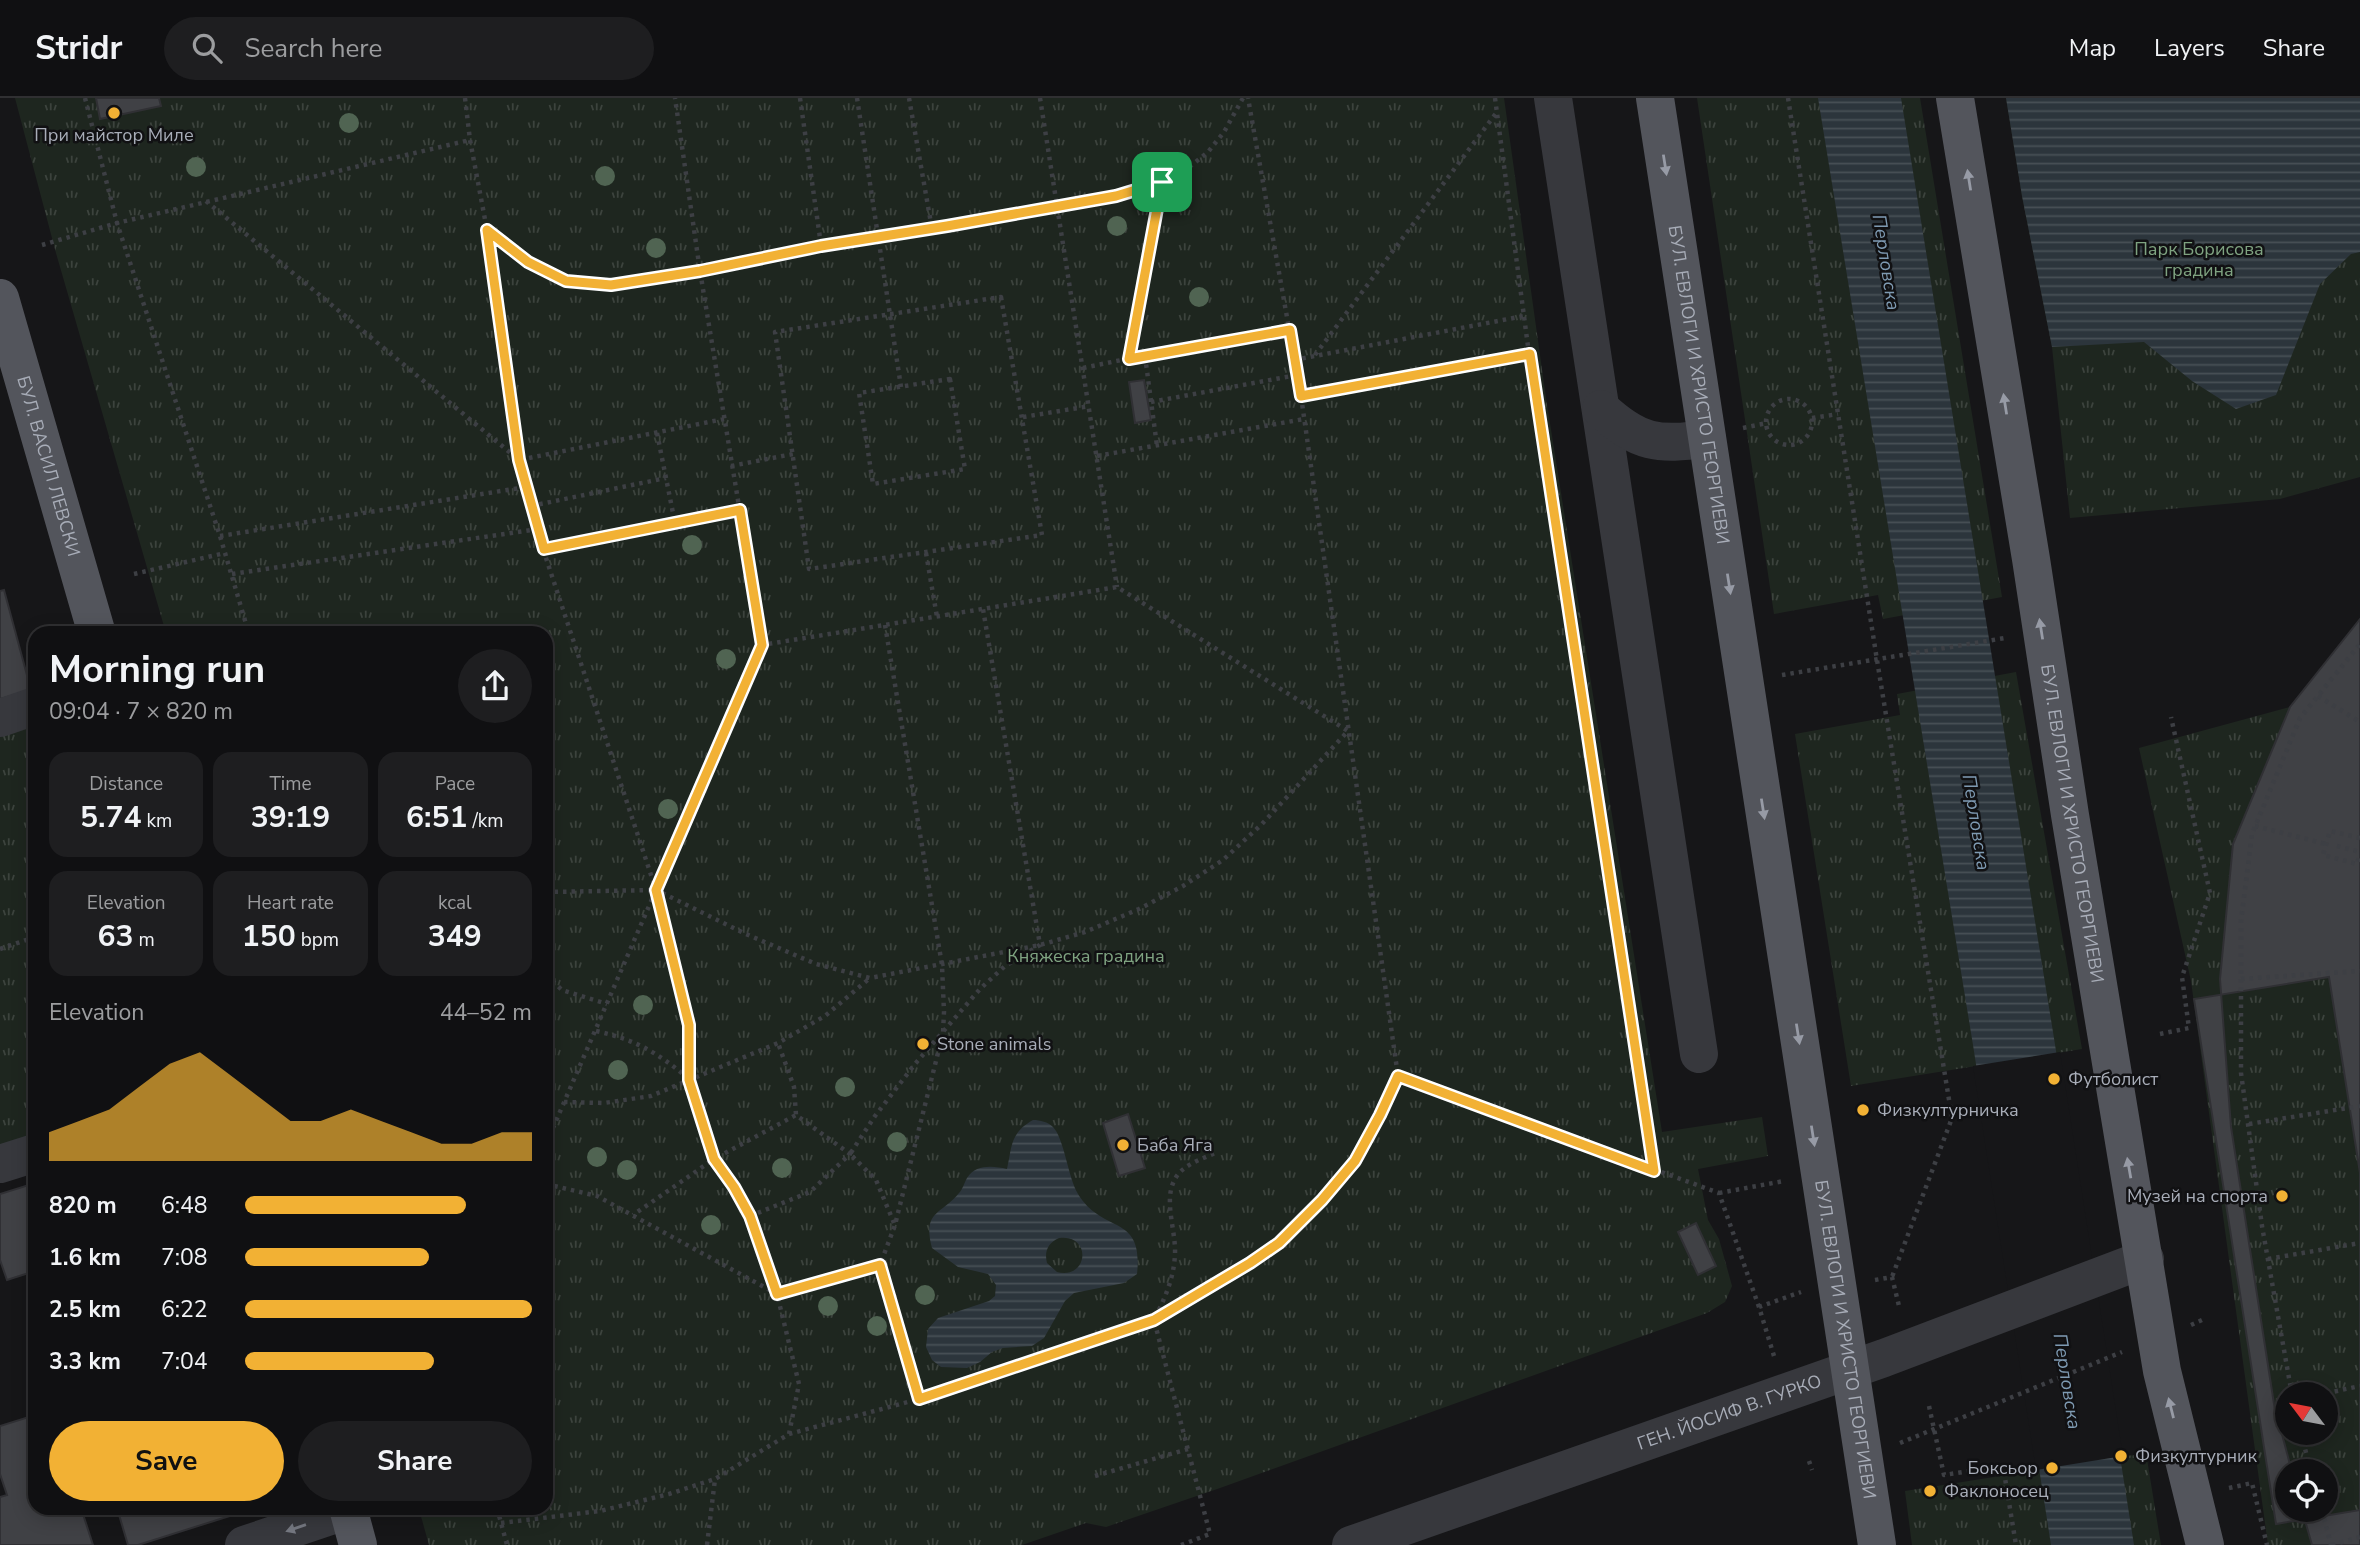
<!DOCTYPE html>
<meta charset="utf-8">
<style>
:root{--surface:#101012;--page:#1e1e20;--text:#f1f3f6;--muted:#9c9d9f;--line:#303032;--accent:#f2b134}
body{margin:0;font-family:"Nunito Sans",sans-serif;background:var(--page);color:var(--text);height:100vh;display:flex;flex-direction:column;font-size:26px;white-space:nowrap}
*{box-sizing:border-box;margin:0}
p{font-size:23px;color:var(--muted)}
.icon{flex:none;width:38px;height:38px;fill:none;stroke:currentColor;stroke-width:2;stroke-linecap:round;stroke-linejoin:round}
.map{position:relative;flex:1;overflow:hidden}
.side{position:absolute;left:28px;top:528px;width:525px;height:889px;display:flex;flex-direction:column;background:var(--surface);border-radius:21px;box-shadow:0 4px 18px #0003,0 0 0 2px var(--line)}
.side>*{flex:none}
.needle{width:46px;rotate:302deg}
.fabs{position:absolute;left:2275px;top:1284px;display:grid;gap:14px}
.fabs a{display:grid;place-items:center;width:63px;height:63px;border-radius:50%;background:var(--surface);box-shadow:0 4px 18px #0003,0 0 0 2px var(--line);font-size:35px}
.pin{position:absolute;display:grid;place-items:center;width:60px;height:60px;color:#fff;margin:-30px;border-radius:14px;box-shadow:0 4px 10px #0006}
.round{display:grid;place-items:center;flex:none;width:74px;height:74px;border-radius:37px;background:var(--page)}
.summary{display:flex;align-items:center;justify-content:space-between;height:119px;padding:0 21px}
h1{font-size:38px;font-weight:700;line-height:52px}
.figures{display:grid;grid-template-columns:repeat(3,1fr);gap:10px;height:119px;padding:7px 21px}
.figures div{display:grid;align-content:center;border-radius:18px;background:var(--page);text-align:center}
.figures b{font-size:30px;font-weight:700}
.figures small{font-size:19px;font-weight:400}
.figures p{font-size:19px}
.chart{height:196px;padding:14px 21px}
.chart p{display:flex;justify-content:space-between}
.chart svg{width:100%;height:126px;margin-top:7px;fill:var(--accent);opacity:.7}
.primary-button{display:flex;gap:14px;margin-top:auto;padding:14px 21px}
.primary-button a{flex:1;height:80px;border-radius:42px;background:var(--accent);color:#111;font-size:28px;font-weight:700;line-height:80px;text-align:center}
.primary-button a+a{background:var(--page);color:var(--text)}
ul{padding:0 21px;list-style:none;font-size:23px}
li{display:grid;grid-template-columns:112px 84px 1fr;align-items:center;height:52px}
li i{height:18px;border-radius:9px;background:var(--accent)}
header{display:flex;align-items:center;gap:42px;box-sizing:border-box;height:98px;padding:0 35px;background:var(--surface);border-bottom:2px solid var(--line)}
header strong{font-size:33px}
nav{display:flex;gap:38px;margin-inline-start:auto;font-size:24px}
.search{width:490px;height:63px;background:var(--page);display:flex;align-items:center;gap:18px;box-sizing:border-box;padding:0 24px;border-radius:38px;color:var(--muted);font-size:26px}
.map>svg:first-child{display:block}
.park{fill:url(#park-tufts);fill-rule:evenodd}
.water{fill:url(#water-rules);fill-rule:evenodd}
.pier{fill:#161618}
.building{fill:#404145;stroke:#303034;stroke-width:2;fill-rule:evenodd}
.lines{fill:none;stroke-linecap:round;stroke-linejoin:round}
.path{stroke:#3d3f44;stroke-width:4.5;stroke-dasharray:3.5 5;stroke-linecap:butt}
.minor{stroke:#37383d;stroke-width:38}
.major{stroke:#53555c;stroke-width:38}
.tree{fill:#506452}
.oneway{fill:#979ba6}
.oneway2{fill:#757881}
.route-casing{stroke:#fff;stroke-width:14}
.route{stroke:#f2b134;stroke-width:9}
.poi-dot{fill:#f2b134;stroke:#111113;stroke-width:2.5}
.labels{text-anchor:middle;stroke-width:5;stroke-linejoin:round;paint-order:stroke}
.poi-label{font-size:18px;fill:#a8adb8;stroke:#111113;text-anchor:start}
.park-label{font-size:18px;fill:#7fa381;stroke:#111113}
.street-label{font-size:18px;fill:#a8adb8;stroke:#111113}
.water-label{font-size:19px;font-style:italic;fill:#7f9bb3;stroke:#111113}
</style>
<header>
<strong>Stridr</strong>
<div class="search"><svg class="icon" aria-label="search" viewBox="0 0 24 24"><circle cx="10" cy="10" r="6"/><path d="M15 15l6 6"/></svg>Search here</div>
<nav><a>Map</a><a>Layers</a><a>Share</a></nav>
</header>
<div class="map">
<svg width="2360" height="1447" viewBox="0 0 2360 1447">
<defs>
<pattern id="park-tufts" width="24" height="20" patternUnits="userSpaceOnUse" patternTransform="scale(1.75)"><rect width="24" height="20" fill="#1e261f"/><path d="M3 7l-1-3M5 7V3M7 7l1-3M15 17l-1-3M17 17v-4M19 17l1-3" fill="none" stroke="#3c433d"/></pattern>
<pattern id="water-rules" width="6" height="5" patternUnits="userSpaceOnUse" patternTransform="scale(1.75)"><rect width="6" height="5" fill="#2c353c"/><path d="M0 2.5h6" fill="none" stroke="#485056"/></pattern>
</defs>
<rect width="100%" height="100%" fill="#161618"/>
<path class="park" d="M15 0H1504L1546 300 1662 1034 1762 1019 1768 1058 1698 1071 1708 1122 1719 1141 1732 1188 1725 1204 1707 1215 1220 1390 1106 1429 1086 1425 1022 1447H429L419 1411 546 1410V536L166 535 56 155Z
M1697 0H1920L2002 499 1883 521 1878 497 1774 516Z
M2006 0H2360V379L2280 401 2070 420 2052 249 2022 98Z
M2360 521V1447H2268L2191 883 2139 650 2290 609ZM2287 1297H2326V1335H2287ZM2287 1374H2326V1412H2287Z
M2016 574 2082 951 1851 988 1795 636 1900 617 1897 596Z
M35 626V1048L0 1058V637Z
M2146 1355 2161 1447H1912L1905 1393Z"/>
<path class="water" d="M1818 0H1901L2053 934 2134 1447H2051L1973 947Z
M2006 0H2360V154L2351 156 2320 186 2276 297 2236 311 2192 283 2144 244 2052 249 2022 98Z
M1033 1022C1040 1022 1048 1024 1053 1029 1064 1040 1068 1079 1078 1096 1103 1137 1144 1115 1137 1176L1124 1185 1074 1195 1065 1203 1044 1240 1032 1248 1003 1250 992 1254 980 1264 967 1270 941 1269 932 1262 926 1249 928 1231 938 1220 989 1203 995 1198 996 1187 988 1176 958 1169 932 1150C922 1113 941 1117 959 1095 963 1091 964 1085 967 1080 976 1066 993 1068 1007 1071 1012 1048 1010 1035 1033 1022ZM1059 1140C1092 1135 1089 1182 1057 1174L1047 1165C1044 1153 1048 1145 1059 1140Z"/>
<path class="pier" d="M2060 954 2123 1358 2036 1372 1973 968Z"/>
<path class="building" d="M96 0H159L161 8 100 21Z
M1144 282 1151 322 1135 325 1129 284Z
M4 492 31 592 0 601V493Z
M2360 521V1447H2312L2302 1412H2326V1374H2292L2274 1306 2231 1029 2220 881 2233 746 2290 609ZM2287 1297H2326V1335H2287Z
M2329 879 2360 1075V1412L2276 1426 2194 901ZM2287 1297H2326V1335H2287ZM2287 1374H2326V1412H2287Z
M1128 1016 1145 1070 1119 1078 1103 1025Z
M35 1085V1173L7 1182 0 1162V1096Z
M1696 1125 1716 1168 1698 1177 1678 1134Z
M35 1317V1410H81L93 1447H0V1399L7 1397 0 1376V1328Z
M117 1410H255L138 1447H128Z"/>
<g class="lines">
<path class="path" d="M85 0 117 125 220 438 249 536
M465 0 470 42 487 132 519 362 543 451 656 792 746 836 816 866 870 880 1040 847 1085 834 1139 811 1183 788 1223 762 1262 726 1348 633 1117 489 762 547
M800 0 821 147
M857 0 901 289
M909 0 932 131
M1040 0 1117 489
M1495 0 1529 256 1654 1073
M1788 0 1877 562 1952 1020 1892 1179
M206 103 519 362 724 321
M487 133 528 164 567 183 611 187 700 173 821 147 947 128 1116 98 1162 84 1192 67 1208 54 1224 34 1243 0
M42 147 117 125 470 42
M1001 199 1042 437 809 471 775 234Z
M1315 257 1497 14
M1145 258 1157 348
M1129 261 1162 84
M1294 262 1524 218
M1083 270 1179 250 1290 232
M950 281 965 371 873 386 859 295Z
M1301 298 1529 256
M1766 324a23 23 0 1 1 46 0a23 23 0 1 1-46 0Z
M1151 304 1297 277
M1023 319 1090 308
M1812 320 1838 316
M1743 330 1767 325
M657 335 675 425
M1097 358 1304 321
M731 368 793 356
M531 408 666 380
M220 438 526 389
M543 451 740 412
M926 455 937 519
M134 476 225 455
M232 476 538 431
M885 527 942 867 944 914 943 935 895 1127 880 1167 919 1301
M1782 577 2005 540
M2318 598 2360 624
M2255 728 2326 746
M2360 740 2330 733 2323 757 2357 766 2360 756
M2337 748 2360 754
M546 794 656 792 689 927V982L714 1061 633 1117
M0 851 35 839
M546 877 562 892 607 906
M2241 881 2360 873
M596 933C636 942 657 954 689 981
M2160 936 2189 930 2182 879 2210 795 2171 619
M1398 978 1719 1095 1759 1209
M564 1004 604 1005 651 998 778 945 825 918 870 880
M2249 1026 2360 1008
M546 1046 762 547 700 173 675 0
M546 1086 597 1098 777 1196 880 1167
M1719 1095 1784 1083
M750 1118 810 1094 850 1056 796 1017 794 989 778 945
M894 1125 876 1082 850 1056 875 1018 915 966 980 891 1005 868 1040 847 983 511
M2268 1161 2360 1145
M1875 1182 1892 1179 1899 1208
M2191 1227 2202 1222
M1774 1258 1759 1209 1801 1194
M2292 1297 2262 1128 2241 975V823L2252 736 2300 620 2360 546
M2318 1297 2360 1288
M1929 1308 1944 1377 2003 1368 2016 1447
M2301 1335 2311 1374
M789 1336 799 1286 777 1196 750 1118 734 1089 714 1061 796 1017
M1900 1345 2122 1254
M1809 1363 1812 1372
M1095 1378 1188 1351
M2229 1390 2252 1385 2267 1447
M497 1410 507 1447
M2322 1412 2331 1447
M501 1425 600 1413 669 1396 715 1381
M707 1447 715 1381 789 1336 919 1301 1154 1222 1211 1190 1279 1145 1322 1102 1355 1063 1380 1017 1398 978 1301 298 1248 0
M1181 1447 1210 1436 1154 1222C1165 1200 1174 1180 1175 1156 1176 1132 1163 1102 1175 1081 1182 1067 1202 1061 1215 1055
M2332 1447 2360 1439"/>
<g class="minor">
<path d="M1553 0 1699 956"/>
<path d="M1601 311C1639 346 1657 347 1707 341"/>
<path d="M0 620 35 608"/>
<path d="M0 1066 35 1055"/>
<path d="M244 1447 348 1412"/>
<path id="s1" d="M1351 1447 1884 1260 2145 1161"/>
</g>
<g class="major">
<path id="s2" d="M1655 0 1877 1447"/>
<path id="s3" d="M1955 0 2031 461 2070 717 2162 1273 2205 1447"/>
<path id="s4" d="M0 200 97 536"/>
<path d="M348 1410 358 1447"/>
</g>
</g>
<g class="tree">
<circle cx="349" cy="25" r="10"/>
<circle cx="196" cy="69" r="10"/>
<circle cx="605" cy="78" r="10"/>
<circle cx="1117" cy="128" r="10"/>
<circle cx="656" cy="150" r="10"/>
<circle cx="1199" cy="199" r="10"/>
<circle cx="692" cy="447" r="10"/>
<circle cx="726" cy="561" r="10"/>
<circle cx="668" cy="711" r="10"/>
<circle cx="643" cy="907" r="10"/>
<circle cx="618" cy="972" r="10"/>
<circle cx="845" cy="989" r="10"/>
<circle cx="897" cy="1044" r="10"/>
<circle cx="597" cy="1059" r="10"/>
<circle cx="782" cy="1070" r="10"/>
<circle cx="627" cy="1072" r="10"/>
<circle cx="711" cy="1127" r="10"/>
<circle cx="925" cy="1197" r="10"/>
<circle cx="828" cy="1208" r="10"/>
<circle cx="877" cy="1228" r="10"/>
</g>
<defs><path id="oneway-solid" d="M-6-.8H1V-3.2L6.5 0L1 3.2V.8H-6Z" transform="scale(1.75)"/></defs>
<g class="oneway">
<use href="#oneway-solid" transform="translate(1665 67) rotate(81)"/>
<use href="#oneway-solid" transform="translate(1969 82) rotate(-99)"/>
<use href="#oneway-solid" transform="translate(2005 306) rotate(-99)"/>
<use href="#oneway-solid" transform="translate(1729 486) rotate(81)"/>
<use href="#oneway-solid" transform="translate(2041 531) rotate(-99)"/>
<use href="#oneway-solid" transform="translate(1763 711) rotate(81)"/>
<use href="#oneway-solid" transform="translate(1798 936) rotate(81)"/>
<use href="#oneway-solid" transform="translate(1813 1038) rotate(81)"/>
<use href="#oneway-solid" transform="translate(2129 1070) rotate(-100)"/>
<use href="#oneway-solid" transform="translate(2171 1310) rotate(-104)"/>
</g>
<use class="oneway2" href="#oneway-solid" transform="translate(296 1430) rotate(161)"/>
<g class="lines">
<g class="route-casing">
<path id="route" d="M1162 84 1129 261 1290 232 1301 298 1530 256 1654 1073 1398 978 1380 1017 1355 1063 1322 1102 1279 1145 1250 1165 1154 1222 919 1301 880 1167 777 1196 750 1118 734 1089 714 1061 689 982V927L656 792 762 547 740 412 544 451 519 362 487 132 528 164 566 183 611 187 700 173 821 148 947 128 1116 98Z"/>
</g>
<use href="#route" class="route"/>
</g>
<g class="poi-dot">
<circle cx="114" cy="15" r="7"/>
<circle cx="923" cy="946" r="7"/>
<circle cx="2054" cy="981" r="7"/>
<circle cx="1863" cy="1012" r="7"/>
<circle cx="1123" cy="1047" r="7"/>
<circle cx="2282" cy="1098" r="7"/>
<circle cx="2121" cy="1358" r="7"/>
<circle cx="2052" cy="1370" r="7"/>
<circle cx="1930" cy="1393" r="7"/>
</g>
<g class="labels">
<g class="poi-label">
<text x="114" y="43" text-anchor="middle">При майстор Миле</text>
<text x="937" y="952">Stone animals</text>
<text x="2068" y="987">Футболист</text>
<text x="1877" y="1018">Физкултурничка</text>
<text x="1137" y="1053">Баба Яга</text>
<text x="2268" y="1104" text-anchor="end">Музей на спорта</text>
<text x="2135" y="1364">Физкултурник</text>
<text x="2038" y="1376" text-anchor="end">Боксьор</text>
<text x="1944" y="1399">Факлоносец</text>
</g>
<g class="park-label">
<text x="2199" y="157">Парк Борисова<tspan x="2199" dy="21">градина</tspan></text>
<text x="1086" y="864">Княжеска градина</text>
</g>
<g class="street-label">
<text dy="6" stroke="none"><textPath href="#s2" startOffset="290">БУЛ. ЕВЛОГИ И ХРИСТО ГЕОРГИЕВИ</textPath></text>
<text dy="6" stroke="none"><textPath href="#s4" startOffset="175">БУЛ. ВАСИЛ ЛЕВСКИ</textPath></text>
<text dy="6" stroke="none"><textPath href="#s3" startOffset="735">БУЛ. ЕВЛОГИ И ХРИСТО ГЕОРГИЕВИ</textPath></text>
<text dy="6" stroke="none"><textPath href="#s2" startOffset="1256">БУЛ. ЕВЛОГИ И ХРИСТО ГЕОРГИЕВИ</textPath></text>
<text dy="6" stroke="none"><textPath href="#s1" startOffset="401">ГЕН. ЙОСИФ В. ГУРКО</textPath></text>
</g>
<g class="water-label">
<text transform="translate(1887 164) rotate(81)" y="7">Перловска</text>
<text transform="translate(1977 724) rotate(81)" y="7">Перловска</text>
<text transform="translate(2068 1283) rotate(81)" y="7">Перловска</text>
</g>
</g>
</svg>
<div class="fabs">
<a><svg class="needle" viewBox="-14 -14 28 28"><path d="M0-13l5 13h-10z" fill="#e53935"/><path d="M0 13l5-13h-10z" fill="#9c9d9f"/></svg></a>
<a><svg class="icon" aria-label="locate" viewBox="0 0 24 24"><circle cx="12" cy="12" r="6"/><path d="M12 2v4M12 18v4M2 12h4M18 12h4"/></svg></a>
</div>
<div class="pin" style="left:1162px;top:84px;background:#1e9e55"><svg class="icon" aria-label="arrive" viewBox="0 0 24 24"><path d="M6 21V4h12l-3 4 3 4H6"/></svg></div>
<section class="side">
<div class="summary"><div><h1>Morning run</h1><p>09:04 · 7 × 820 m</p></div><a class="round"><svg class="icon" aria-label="share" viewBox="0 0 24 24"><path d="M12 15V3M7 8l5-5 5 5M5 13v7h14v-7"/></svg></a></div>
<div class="figures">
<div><p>Distance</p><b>5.74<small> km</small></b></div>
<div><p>Time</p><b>39:19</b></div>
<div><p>Pace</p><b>6:51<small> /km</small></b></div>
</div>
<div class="figures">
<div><p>Elevation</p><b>63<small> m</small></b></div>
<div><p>Heart rate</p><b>150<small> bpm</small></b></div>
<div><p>kcal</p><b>349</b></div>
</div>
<div class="chart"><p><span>Elevation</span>44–52 m</p>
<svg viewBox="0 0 160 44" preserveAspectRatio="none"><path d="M0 44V34L10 30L20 26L30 18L40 10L50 6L60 14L70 22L80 30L90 30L100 26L110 30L120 34L130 38L140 38L150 34L160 34V44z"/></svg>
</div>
<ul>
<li><b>820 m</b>6:48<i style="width:77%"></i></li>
<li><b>1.6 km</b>7:08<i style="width:64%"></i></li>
<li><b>2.5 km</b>6:22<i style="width:100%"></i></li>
<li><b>3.3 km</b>7:04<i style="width:66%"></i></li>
</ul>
<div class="primary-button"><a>Save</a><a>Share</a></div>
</section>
</div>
